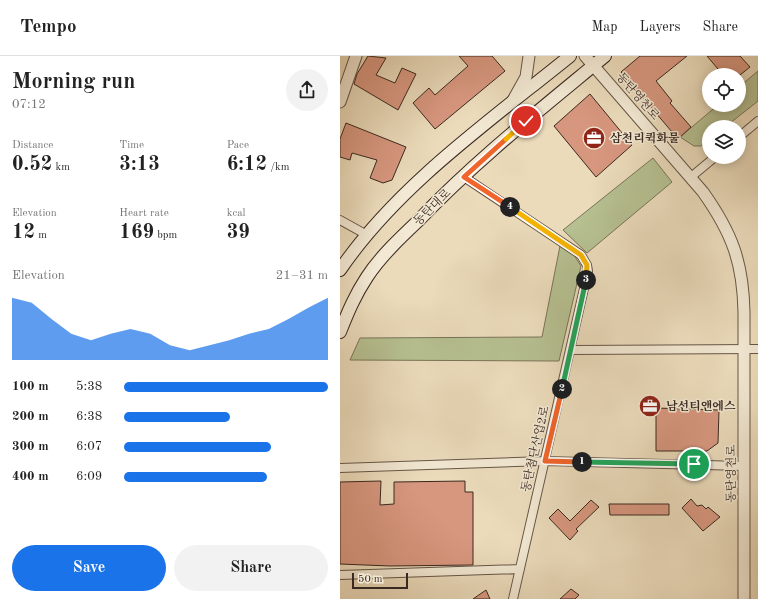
<!DOCTYPE html>
<meta charset="utf-8">
<style>
:root{--surface:#fff;--page:#f2f2f2;--text:#222;--muted:#767676;--line:#e0e0e0;--accent:#1a73e8}
body{margin:0;font-family:"Old Standard TT","Noto Serif KR",serif;background:var(--page);color:var(--text);height:100vh;display:flex;flex-direction:column;font-size:15px;white-space:nowrap}
*{box-sizing:border-box;margin:0}
p{font-size:13px;color:var(--muted)}
.icon{flex:none;width:22px;height:22px;fill:none;stroke:currentColor;stroke-width:2;stroke-linecap:round;stroke-linejoin:round}
.map{position:relative;flex:1;overflow:hidden}
.side{display:flex;flex-direction:column;background:var(--surface);width:340px}
.side>*{flex:none}
.tools{position:absolute;left:362px;top:12px;display:grid;gap:8px}
.tools a{display:grid;place-items:center;width:44px;height:44px;border-radius:50%;background:var(--surface);box-shadow:0 2px 10px #0003;font-size:20px}
.scale{position:absolute;left:12px;bottom:10px;width:56px;box-sizing:border-box;padding-left:4px;border:2px solid #3a2920;border-top:0;font-size:11px;line-height:14px;white-space:nowrap;color:#3a2920;-webkit-text-stroke:3px #f2e8d3;paint-order:stroke}
.pin{position:absolute;display:grid;place-items:center;width:34px;height:34px;color:#fff;margin:-17px;border:2px solid #fff;border-radius:50%;box-shadow:0 1px 4px #0007}
.km{position:absolute;width:20px;height:20px;margin:-10px;border-radius:50%;background:#222;color:#fff;font-size:11px;line-height:20px;text-align:center}
.round{display:grid;place-items:center;flex:none;width:42px;height:42px;border-radius:21px;background:var(--page)}
.headline{display:flex;align-items:center;justify-content:space-between;height:68px;padding:0 12px}
h1{font-size:22px;font-weight:700;line-height:30px}
.figures{display:grid;grid-template-columns:repeat(3,1fr);gap:6px;height:68px;padding:4px 12px}
.figures div{display:grid;align-content:center}
.figures b{font-size:20px;font-weight:700}
.figures small{font-size:11px;font-weight:400}
.figures p{font-size:11px}
.chart{height:112px;padding:8px 12px}
.chart p{display:flex;justify-content:space-between}
.chart svg{width:100%;height:72px;margin-top:4px;fill:var(--accent);opacity:.7}
.action{display:flex;gap:8px;margin-top:auto;padding:8px 12px}
.action a{flex:1;height:46px;border-radius:24px;background:var(--accent);color:#fff;font-size:16px;font-weight:700;line-height:46px;text-align:center}
.action a+a{background:var(--page);color:var(--text)}
ul{padding:0 12px;list-style:none;font-size:13px}
li{display:grid;grid-template-columns:64px 48px 1fr;align-items:center;height:30px}
li i{height:10px;border-radius:5px;background:var(--accent)}
header{display:flex;align-items:center;gap:24px;box-sizing:border-box;height:56px;padding:0 20px;background:var(--surface);border-bottom:1px solid var(--line)}
header strong{font-size:19px}
nav{display:flex;gap:22px;margin-inline-start:auto;font-size:14px}
main{display:flex;flex:1;min-height:0}
.map>svg:first-child{display:block}
.green{fill:#b6c091;stroke:#787458}
.building{fill:#d7977f;stroke:#3a2920}
.lines{fill:none;stroke-linecap:round;stroke-linejoin:round}
.minor-casing{stroke:#665647;stroke-width:10}
.tertiary-casing{stroke:#665647;stroke-width:13}
.secondary-casing{stroke:#3a2920;stroke-width:14}
.minor{stroke:#f2e8d3;stroke-width:8}
.tertiary{stroke:#f2e8d3;stroke-width:11}
.secondary{stroke:#f2e8d3;stroke-width:12}
.split-1-casing{stroke:#fff;stroke-width:8}
.split-2-casing{stroke:#fff;stroke-width:8}
.split-3-casing{stroke:#fff;stroke-width:8}
.split-4-casing{stroke:#fff;stroke-width:8}
.split-5-casing{stroke:#fff;stroke-width:8}
.split-6-casing{stroke:#fff;stroke-width:8}
.split-1{stroke:#22a559;stroke-width:5}
.split-2{stroke:#f0652b;stroke-width:5}
.split-3{stroke:#22a559;stroke-width:5}
.split-4{stroke:#f5b400;stroke-width:5}
.split-5{stroke:#f0652b;stroke-width:5}
.split-6{stroke:#f5b400;stroke-width:5}
.labels{text-anchor:middle;stroke-width:3;stroke-linejoin:round;paint-order:stroke}
.street-label{font-size:12px;fill:#3a2920;stroke:#f2e8d3}
.poi-label{font-size:12px;font-weight:bold;fill:#3a2920;stroke:#f2e8d3;text-anchor:start}
</style>
<header>
<strong>Tempo</strong>
<nav><a>Map</a><a>Layers</a><a>Share</a></nav>
</header>
<main>
<section class="side">
<div class="headline"><div><h1>Morning run</h1><p>07:12</p></div><a class="round"><svg class="icon" aria-label="share" viewBox="0 0 24 24"><path d="M12 15V3M7 8l5-5 5 5M5 13v7h14v-7"/></svg></a></div>
<div class="figures">
<div><p>Distance</p><b>0.52<small> km</small></b></div>
<div><p>Time</p><b>3:13</b></div>
<div><p>Pace</p><b>6:12<small> /km</small></b></div>
</div>
<div class="figures">
<div><p>Elevation</p><b>12<small> m</small></b></div>
<div><p>Heart rate</p><b>169<small> bpm</small></b></div>
<div><p>kcal</p><b>39</b></div>
</div>
<div class="chart"><p><span>Elevation</span>21–31 m</p>
<svg viewBox="0 0 160 44" preserveAspectRatio="none"><path d="M0 44V6L10 9L20 19L30 28L40 32L50 28L60 25L70 28L80 35L90 38L100 35L110 32L120 28L130 25L140 19L150 12L160 6V44z"/></svg>
</div>
<ul>
<li><b>100 m</b>5:38<i style="width:100%"></i></li>
<li><b>200 m</b>6:38<i style="width:52%"></i></li>
<li><b>300 m</b>6:07<i style="width:72%"></i></li>
<li><b>400 m</b>6:09<i style="width:70%"></i></li>
</ul>
<div class="action"><a>Save</a><a>Share</a></div>
</section>
<div class="map">
<svg width="418" height="543" viewBox="0 0 418 543">
<rect width="100%" height="100%" fill="#ebdbbb"/>
<filter id="stains"><feTurbulence type="fractalNoise" baseFrequency=".005" numOctaves="4"/><feColorMatrix values="0 0 0 0 .2 0 0 0 0 .09 0 0 0 0 .02 0 0 0 .5 -.17"/></filter>
<radialGradient id="worn" r=".72"><stop offset=".6" stop-color="#630" stop-opacity="0"/><stop offset="1" stop-color="#630" stop-opacity=".3"/></radialGradient>
<path class="green" d="M418 15V45L385 71H369V84L361 90H354L340 81 378 49H399V31Z
M313 102 332 126 247 197 223 174Z
M220 190 232 196 241 210 219 305 10 304 20 282 202 281Z"/>
<path class="building" d="M28 0 46 2 36 19 55 27 62 12 76 18 58 54 14 28 17 18Z
M119 0H152L165 15 95 73 73 47 89 32 95 39 128 10Z
M300 0H347L316 25 332 45 330 47 351 71 338 83 281 16Z
M367 0H400L410 11 400 19H383Z
M250 38 292 89 256 121 214 70Z
M6 67 66 91 52 124 43 127 30 122 37 104 12 97 10 104 0 101V83Z
M316 352 379 354 378 387 367 395H316Z
M41 425 40 449 54 448V426L125 425V436H133V509L50 510 0 508V426Z
M351 443 357 450 362 449 366 453 368 451 380 461 363 475 342 452Z
M251 444 259 451 236 473 238 475 230 484 209 462 218 453 230 465Z
M269 448H329V459H270Z
M231 533 239 539 235 543H220Z
M146 534 150 543H133Z"/>
<g class="lines">
<g class="minor-casing">
<path id="minor" d="M399 81 418 65
M124 121 241 199 247 209 248 215 173 543
M351 121 375 101
M0 164 27 179
M231 294 418 293
M0 412 205 405 404 410
M0 519 180 513"/>
</g>
<g class="tertiary-casing">
<path id="tertiary" d="M245 0 363 136C392 177 403 206 404 256V543
M0 46 16 0
M172 46 186 21 189 0"/>
</g>
<g class="secondary-casing">
<path id="secondary" d="M0 214C57 130 151 64 230 0
M0 276C8 256 15 239 27 221 40 201 60 182 78 165 135 105 201 53 265 0"/>
</g>
<use href="#minor" class="minor"/>
<use href="#tertiary" class="tertiary"/>
<use href="#secondary" class="secondary"/>
</g>
<g class="lines">
<g class="split-1-casing">
<path id="split-1" d="M242 406 354 408"/>
</g>
<g class="split-2-casing">
<path id="split-2" d="M222 333 205 405 242 406"/>
</g>
<g class="split-3-casing">
<path id="split-3" d="M222 333 246 224"/>
</g>
<g class="split-4-casing">
<path id="split-4" d="M170 151 241 199 247 209 246 224"/>
</g>
<g class="split-5-casing">
<path id="split-5" d="M166 83 124 121 170 151"/>
</g>
<g class="split-6-casing">
<path id="split-6" d="M166 83 186 65"/>
</g>
<use href="#split-1" class="split-1"/>
<use href="#split-2" class="split-2"/>
<use href="#split-3" class="split-3"/>
<use href="#split-4" class="split-4"/>
<use href="#split-5" class="split-5"/>
<use href="#split-6" class="split-6"/>
</g>
<defs>
<g id="office-disc" transform="scale(1.15)"><circle r="9.5" fill="#8f2418" stroke="#f2e8d3"/><path d="M-6-3h4V-5.5h4V-3h4V5H-6ZM-1-4.5V-3h2v-1.5ZM-6 0V1H6V0Z" fill="#fff"/></g>
</defs>
<g fill-rule="evenodd">
<use href="#office-disc" x="254" y="82"/>
<use href="#office-disc" x="310" y="350"/>
</g>
<g class="labels">
<g class="street-label">
<text transform="translate(298 40) rotate(49)" y="4">동탄영천로</text>
<text transform="translate(92 151) rotate(-44)" y="4">동탄대로</text>
<text transform="translate(195 393) rotate(-77)" y="4">동탄첨단산업2로</text>
<text transform="translate(391 418) rotate(-90)" y="4">동탄영천로</text>
</g>
<g class="poi-label">
<text x="270" y="86">삼천리퀵화물</text>
<text x="326" y="354">남선티앤에스</text>
</g>
</g>
<rect width="100%" height="100%" filter="url(#stains)"/>
<rect width="100%" height="100%" fill="url(#worn)"/>
</svg>
<div class="tools">
<a><svg class="icon" aria-label="locate" viewBox="0 0 24 24"><circle cx="12" cy="12" r="6"/><path d="M12 2v4M12 18v4M2 12h4M18 12h4"/></svg></a>
<a><svg class="icon" aria-label="layers" viewBox="0 0 24 24"><path d="M12 4l9 5-9 5-9-5zM3 14l9 5 9-5"/></svg></a>
</div>
<div class="scale">50 m</div>
<div class="pin" style="left:354px;top:408px;background:#1e9e55"><svg class="icon" aria-label="arrive" viewBox="0 0 24 24"><path d="M6 21V4h12l-3 4 3 4H6"/></svg></div>
<div class="pin" style="left:186px;top:65px;background:#d93025"><svg class="icon" aria-label="check" viewBox="0 0 24 24"><path d="M5 12l5 5 9-10"/></svg></div>
<b class="km" style="left:242px;top:406px">1</b>
<b class="km" style="left:222px;top:333px">2</b>
<b class="km" style="left:246px;top:224px">3</b>
<b class="km" style="left:170px;top:151px">4</b>
</div>
</main>
